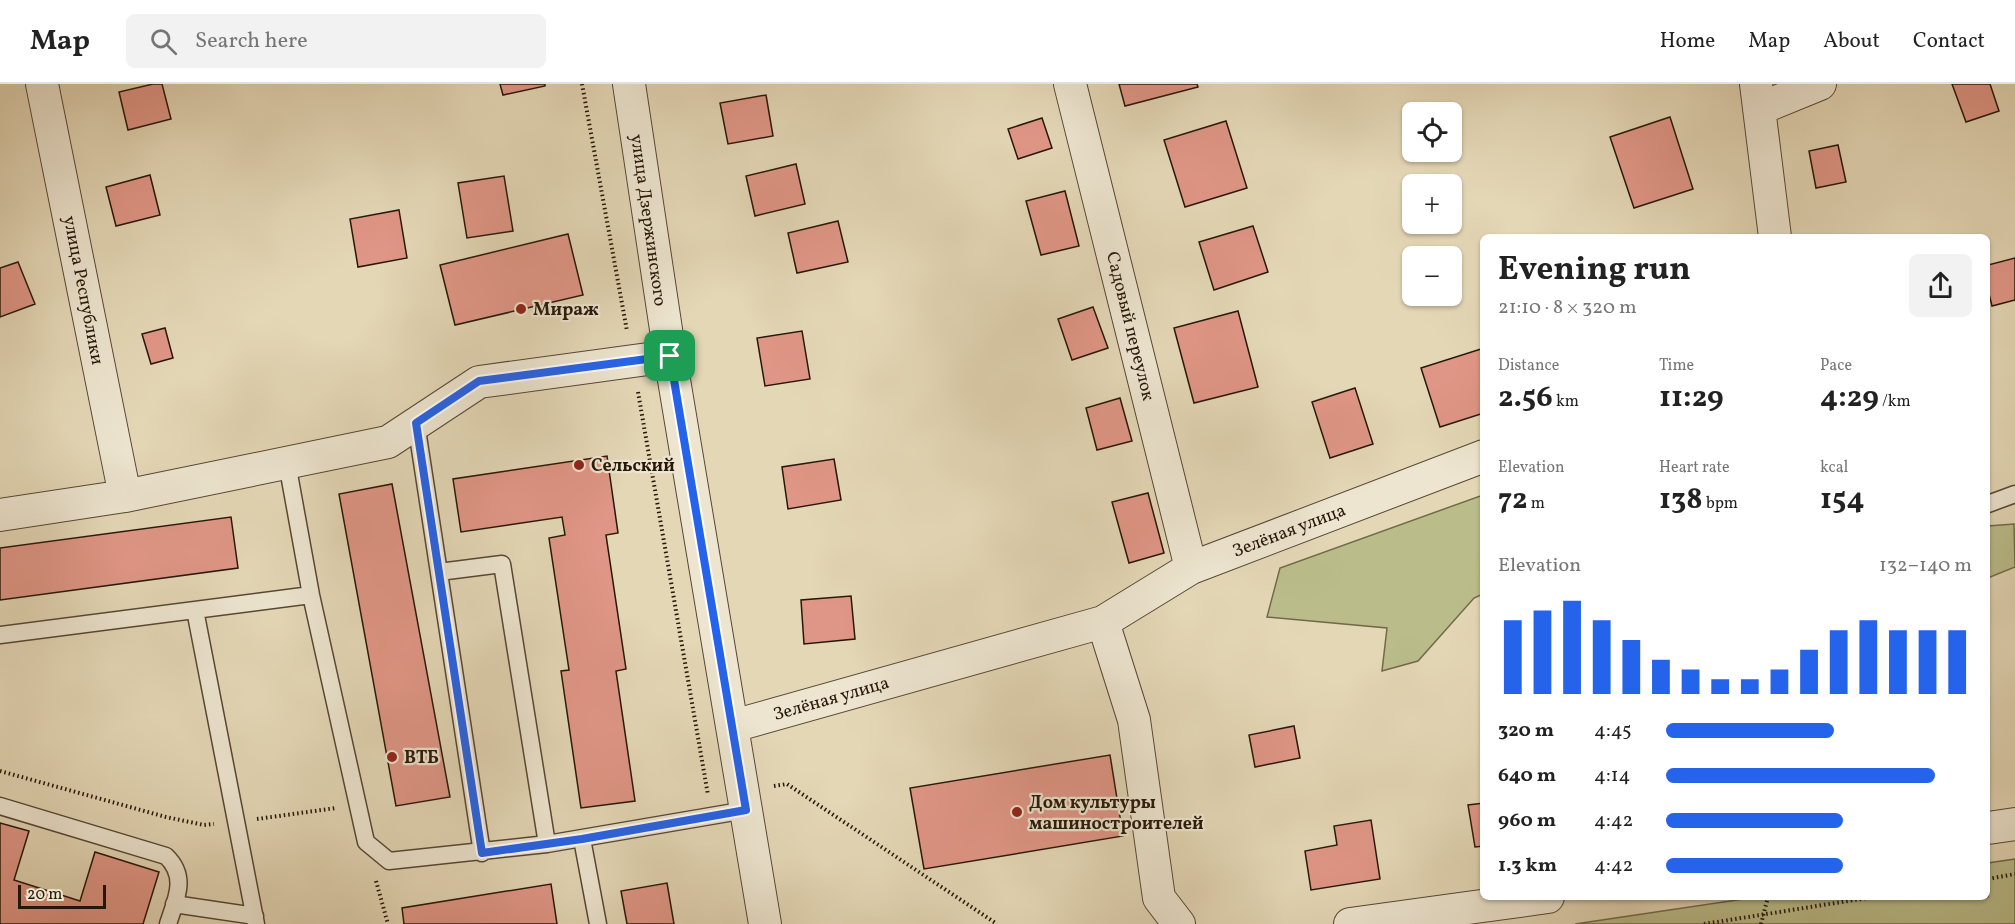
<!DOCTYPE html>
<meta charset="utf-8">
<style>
:root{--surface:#fff;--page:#f2f2f2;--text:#222;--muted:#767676;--line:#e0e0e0;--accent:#2563eb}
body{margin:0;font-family:Vollkorn,serif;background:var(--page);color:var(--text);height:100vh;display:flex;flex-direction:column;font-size:22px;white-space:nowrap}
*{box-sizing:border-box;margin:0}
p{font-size:20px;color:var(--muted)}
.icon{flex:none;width:33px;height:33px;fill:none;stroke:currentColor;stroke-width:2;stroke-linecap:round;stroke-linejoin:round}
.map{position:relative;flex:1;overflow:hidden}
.details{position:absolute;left:1480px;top:150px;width:510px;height:666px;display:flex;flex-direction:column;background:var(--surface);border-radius:9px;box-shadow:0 2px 4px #0004}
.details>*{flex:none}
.buttons{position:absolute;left:1402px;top:18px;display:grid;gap:12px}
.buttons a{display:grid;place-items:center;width:60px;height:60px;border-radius:9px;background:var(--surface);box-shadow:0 2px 4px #0004;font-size:30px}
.scale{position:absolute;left:18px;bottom:15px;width:88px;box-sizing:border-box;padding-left:6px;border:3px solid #261709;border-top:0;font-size:16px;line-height:21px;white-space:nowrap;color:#261709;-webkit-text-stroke:4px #ede5d0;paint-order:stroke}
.pin{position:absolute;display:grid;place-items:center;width:51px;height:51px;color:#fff;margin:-26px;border-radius:12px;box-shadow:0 3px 9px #0006}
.round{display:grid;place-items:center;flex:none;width:63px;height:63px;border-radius:9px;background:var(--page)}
.head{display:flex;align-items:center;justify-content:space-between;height:102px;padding:0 18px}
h1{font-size:33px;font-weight:700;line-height:45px}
.metrics{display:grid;grid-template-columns:repeat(3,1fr);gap:9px;height:102px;padding:6px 18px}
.metrics div{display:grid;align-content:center}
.metrics b{font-size:30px;font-weight:700}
.metrics small{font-size:16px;font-weight:400}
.metrics p{font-size:16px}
.chart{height:168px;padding:12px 18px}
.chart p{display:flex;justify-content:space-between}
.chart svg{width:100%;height:108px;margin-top:6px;stroke:var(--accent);stroke-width:6}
ul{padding:0 18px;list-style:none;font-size:20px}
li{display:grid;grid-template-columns:96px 72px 1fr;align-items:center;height:45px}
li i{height:15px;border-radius:8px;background:var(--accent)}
header{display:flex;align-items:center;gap:36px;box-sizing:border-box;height:84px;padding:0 30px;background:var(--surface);border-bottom:2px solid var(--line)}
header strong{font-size:28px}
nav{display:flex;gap:33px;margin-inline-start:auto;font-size:21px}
.search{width:420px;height:54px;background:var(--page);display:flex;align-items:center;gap:15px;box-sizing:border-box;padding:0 21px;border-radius:9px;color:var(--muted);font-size:22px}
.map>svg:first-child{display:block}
.green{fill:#babd8a;stroke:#706a4a;stroke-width:1.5}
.building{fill:#e09686;stroke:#261709;stroke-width:1.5}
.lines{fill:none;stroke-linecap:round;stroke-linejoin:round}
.lane-casing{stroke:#564734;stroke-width:19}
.street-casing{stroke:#564734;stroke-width:34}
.path{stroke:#261709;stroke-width:4;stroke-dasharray:1.5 3;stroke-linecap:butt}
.lane{stroke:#ede5d0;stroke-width:16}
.street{stroke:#ede5d0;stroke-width:32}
.route-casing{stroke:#fff;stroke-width:12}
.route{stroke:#2563eb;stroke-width:8}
.poi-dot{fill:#8f2418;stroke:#ede5d0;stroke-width:2}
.labels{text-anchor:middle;stroke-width:4.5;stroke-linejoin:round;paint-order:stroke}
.street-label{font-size:18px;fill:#261709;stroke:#ede5d0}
.poi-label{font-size:18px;font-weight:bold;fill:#261709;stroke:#ede5d0;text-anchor:start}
</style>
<header>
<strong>Map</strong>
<div class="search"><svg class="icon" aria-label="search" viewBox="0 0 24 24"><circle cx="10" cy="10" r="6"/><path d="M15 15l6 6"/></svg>Search here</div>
<nav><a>Home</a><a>Map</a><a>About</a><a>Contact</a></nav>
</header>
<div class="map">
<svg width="2015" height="840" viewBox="0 0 2015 840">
<rect width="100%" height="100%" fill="#e4d7b6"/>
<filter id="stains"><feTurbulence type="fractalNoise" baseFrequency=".00333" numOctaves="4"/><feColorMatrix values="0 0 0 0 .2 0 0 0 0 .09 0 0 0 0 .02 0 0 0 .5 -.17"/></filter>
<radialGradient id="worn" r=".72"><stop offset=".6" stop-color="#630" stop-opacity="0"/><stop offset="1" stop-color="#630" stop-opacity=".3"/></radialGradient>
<path class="green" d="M1483 411V510L1474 514 1418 577 1382 587 1387 544 1267 533 1280 484Z
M2014 440 2015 483 1988 494V442Z
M2015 775V840H1575L1757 813H1988V779Z"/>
<path class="building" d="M153 0H162L171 35 128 46 119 8Z
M500 0H545V2L503 11Z
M1119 0H1197L1198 3 1125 22Z
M1952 0H1990L1999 27 1966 38Z
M766 11 773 52 728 60 720 19Z
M1670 33 1693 105 1634 124 1610 53Z
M1042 34 1052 64 1018 75 1008 45Z
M1226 37 1247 104 1185 123 1164 56Z
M1838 61 1846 98 1816 104 1809 67Z
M796 80 805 120 755 132 746 92Z
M150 91 160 131 116 142 106 103Z
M504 92 513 147 467 154 458 99Z
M1065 107 1079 162 1041 171 1026 117Z
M399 126 407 174 358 183 350 135Z
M838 137 848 178 797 189 788 149Z
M1253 142 1268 188 1214 206 1199 158Z
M568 150 583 211 455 241 440 181Z
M2015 174V216L1992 222 1988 206V181Z
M18 178 35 220 0 233V184Z
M1093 223 1108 264 1072 276 1058 235Z
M1238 227 1258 303 1194 319 1174 244Z
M165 244 173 274 151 280 142 250Z
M802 247 810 295 765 302 757 254Z
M1484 264V329L1440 343 1421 284Z
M1355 304 1373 360 1330 374 1312 318Z
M1120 314 1132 357 1097 366 1086 324Z
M607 372 618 449 606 451 626 585 616 587 635 717 581 724 561 587 569 586 549 454 565 451 562 433 461 448 453 395Z
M834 375 841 416 788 425 782 383Z
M392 400 450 713 396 722 339 410Z
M1148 409 1164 469 1129 479 1112 418Z
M231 433 238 484 0 516V464Z
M851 512 855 555 804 560 801 516Z
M1294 642 1300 674 1255 683 1249 651Z
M1110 671 1123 752 924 785 910 704Z
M1484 719V762L1475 763 1468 721Z
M1371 736 1380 795 1311 806 1305 767 1337 761 1334 742Z
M0 739 29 747 14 796 80 817 95 768 159 788 143 840H0Z
M667 799 674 840H627L621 807Z
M551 800 557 840H404L402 824Z"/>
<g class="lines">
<g class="lane-casing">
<path id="lane" d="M416 339 482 769
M287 379 311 511 366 758 389 777 547 760 746 726
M1988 420 2015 410
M439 488 502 480 547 760
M195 526 256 840
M0 551 311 511
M0 722 166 772C188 793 176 815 168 840
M582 755 598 840
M174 820 255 832"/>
</g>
<g class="street-casing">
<path id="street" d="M42 0 125 412
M629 0 670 272 765 840
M1070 0 1191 484
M1756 0 1775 153
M1759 25 1820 0
M0 431 125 412 388 358 479 298 670 272
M1103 538 1134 636 1159 814 1179 840
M733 642 1103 538 1191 484 1484 372
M1988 744 2015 740
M1350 840 1548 813"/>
</g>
<path class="path" d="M582 0 627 247
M638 308 708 711
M0 687 166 733 204 741 214 740
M774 702 787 700 997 840
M257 735 336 724
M1988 795 2015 790
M376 797 388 840
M1704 840 1873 813
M1761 840 1768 813"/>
<use href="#lane" class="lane"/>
<use href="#street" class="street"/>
</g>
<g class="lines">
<g class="route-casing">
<path id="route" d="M670 272 746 726 582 755 482 769 416 339 479 297Z"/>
</g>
<use href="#route" class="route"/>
</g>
<g class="poi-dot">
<circle cx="521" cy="225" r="6"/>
<circle cx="579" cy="381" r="6"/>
<circle cx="392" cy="673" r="6"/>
<circle cx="1017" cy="728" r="6"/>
</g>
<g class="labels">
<g class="street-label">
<text transform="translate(649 136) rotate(82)" y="6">улица Дзержинского</text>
<text transform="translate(84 206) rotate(79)" y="6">улица Республики</text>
<text transform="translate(1131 242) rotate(76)" y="6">Садовый переулок</text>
<text transform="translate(1289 446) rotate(-21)" y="6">Зелёная улица</text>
<text transform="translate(831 614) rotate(-16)" y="6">Зелёная улица</text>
</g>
<g class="poi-label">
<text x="533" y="231">Мираж</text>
<text x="591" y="387">Сельский</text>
<text x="404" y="679">ВТБ</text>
<text x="1029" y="724">Дом культуры<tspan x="1029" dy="21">машиностроителей</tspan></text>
</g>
</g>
<rect width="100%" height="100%" filter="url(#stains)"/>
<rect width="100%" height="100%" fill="url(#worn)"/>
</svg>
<div class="buttons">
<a><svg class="icon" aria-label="locate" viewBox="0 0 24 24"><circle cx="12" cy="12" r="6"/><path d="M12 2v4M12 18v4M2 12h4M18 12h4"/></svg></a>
<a>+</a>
<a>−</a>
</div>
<div class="scale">20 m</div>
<div class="pin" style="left:670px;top:272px;background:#1e9e55"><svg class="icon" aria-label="arrive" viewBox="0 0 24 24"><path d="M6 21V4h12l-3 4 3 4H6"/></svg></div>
<section class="details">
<div class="head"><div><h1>Evening run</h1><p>21:10 · 8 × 320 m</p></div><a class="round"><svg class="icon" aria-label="share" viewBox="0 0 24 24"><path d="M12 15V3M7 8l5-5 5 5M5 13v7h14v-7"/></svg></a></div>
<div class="metrics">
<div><p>Distance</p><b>2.56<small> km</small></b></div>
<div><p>Time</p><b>11:29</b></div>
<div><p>Pace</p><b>4:29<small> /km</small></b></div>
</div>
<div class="metrics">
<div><p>Elevation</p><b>72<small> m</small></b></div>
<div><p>Heart rate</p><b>138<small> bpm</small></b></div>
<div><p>kcal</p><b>154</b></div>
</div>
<div class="chart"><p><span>Elevation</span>132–140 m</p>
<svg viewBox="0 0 160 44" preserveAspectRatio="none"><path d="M5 44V14M15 44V10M25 44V6M35 44V14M45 44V22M55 44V30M65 44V34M75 44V38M85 44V38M95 44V34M105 44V26M115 44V18M125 44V14M135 44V18M145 44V18M155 44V18"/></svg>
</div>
<ul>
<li><b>320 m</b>4:45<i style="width:55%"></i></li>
<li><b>640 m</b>4:14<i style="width:88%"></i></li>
<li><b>960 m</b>4:42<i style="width:58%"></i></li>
<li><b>1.3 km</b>4:42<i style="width:58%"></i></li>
</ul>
</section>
</div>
